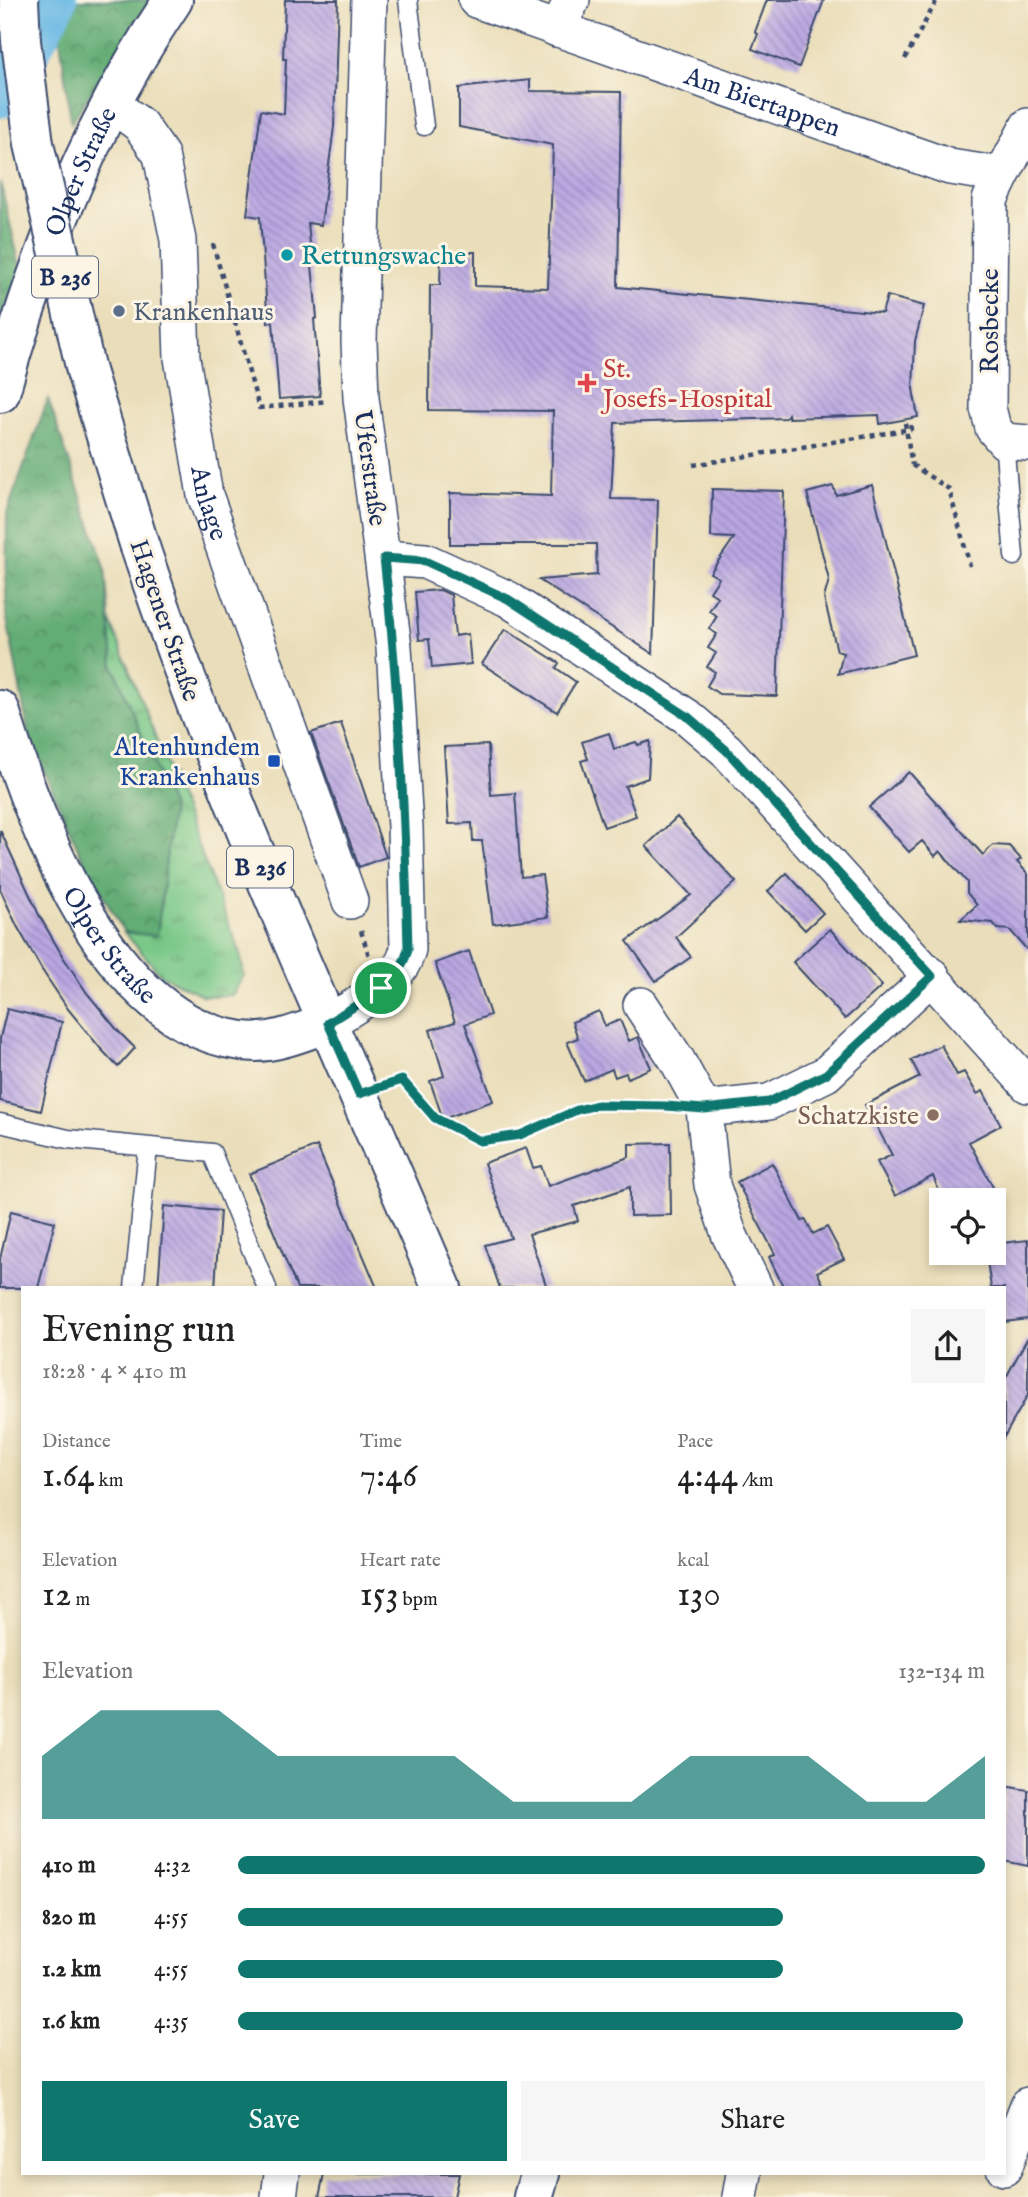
<!DOCTYPE html>
<meta charset="utf-8">
<style>
:root{--surface:#fff;--page:#f6f6f6;--text:#222;--muted:#767676;--accent:#0f766e}
body{margin:0;font-family:"IM FELL English",serif;background:var(--page);color:var(--text);height:100vh;display:flex;flex-direction:column;font-size:26px;white-space:nowrap}
*{box-sizing:border-box;margin:0}
p{font-size:23px;color:var(--muted)}
.icon{flex:none;width:38px;height:38px;fill:none;stroke:currentColor;stroke-width:2;stroke-linecap:round;stroke-linejoin:round}
.map{position:relative;flex:1;overflow:hidden}
.panel{position:absolute;left:21px;top:1286px;width:985px;height:889px;display:flex;flex-direction:column;background:var(--surface);border-radius:0px;box-shadow:0 4px 10px #0003}
.panel>*{flex:none}
.buttons{position:absolute;left:929px;top:1188px;display:grid;gap:14px}
.buttons a{display:grid;place-items:center;width:77px;height:77px;border-radius:0px;background:var(--surface);box-shadow:0 4px 10px #0003;font-size:35px}
.pin{position:absolute;display:grid;place-items:center;width:60px;height:60px;color:#fff;margin:-30px;border:4px solid #fff;border-radius:50%;box-shadow:0 2px 7px #0007}
.round{display:grid;place-items:center;flex:none;width:74px;height:74px;border-radius:0px;background:var(--page)}
.headline{display:flex;align-items:center;justify-content:space-between;height:119px;padding:0 21px}
h1{font-size:38px;font-weight:600;line-height:52px}
.stats{display:grid;grid-template-columns:repeat(3,1fr);gap:10px;height:119px;padding:7px 21px}
.stats div{display:grid;align-content:center}
.stats b{font-size:35px;font-weight:600}
.stats small{font-size:19px;font-weight:400}
.stats p{font-size:19px}
.chart{height:196px;padding:14px 21px}
.chart p{display:flex;justify-content:space-between}
.chart svg{width:100%;height:126px;margin-top:7px;fill:var(--accent);opacity:.7}
.action{display:flex;gap:14px;margin-top:auto;padding:14px 21px}
.action a{flex:1;height:80px;border-radius:0px;background:var(--accent);color:#fff;font-size:28px;font-weight:600;line-height:80px;text-align:center}
.action a+a{background:var(--page);color:var(--text)}
ul{padding:0 21px;list-style:none;font-size:23px}
li{display:grid;grid-template-columns:112px 84px 1fr;align-items:center;height:52px}
li i{height:18px;border-radius:9px;background:var(--accent)}
.map>svg:first-child{display:block}
.grass{fill:url(#grass-tufts);stroke:#4a7c73;stroke-width:2}
.forest{fill:url(#forest-crowns);stroke:#3e6e69;stroke-width:2}
.lines{fill:none;stroke-linecap:round;stroke-linejoin:round}
.river{stroke:#6bb9e5;stroke-width:56}
.building{fill:url(#building-back-hatch)}
.service-casing{stroke:#3a496c;stroke-width:21}
.minor-casing{stroke:#3a496c;stroke-width:38}
.secondary-casing{stroke:#3a496c;stroke-width:42}
.primary-casing{stroke:#3a496c;stroke-width:42}
.path{stroke:#3a496c;stroke-width:4.5;stroke-dasharray:5 5;stroke-linecap:butt}
.service{stroke:#fff;stroke-width:18}
.minor{stroke:#fff;stroke-width:35}
.secondary{stroke:#fff;stroke-width:38}
.primary{stroke:#fff;stroke-width:38}
.primary-bridge-casing{stroke:#3a496c;stroke-width:42;stroke-linecap:butt}
.path-bridge{stroke:#3a496c;stroke-width:4.5;stroke-dasharray:5 5;stroke-linecap:butt}
.primary-bridge{stroke:#fff;stroke-width:38}
.route-casing{stroke:#fff;stroke-width:14}
.route{stroke:#0f766e;stroke-width:9}
.culture-dot{fill:#0f9aa8;stroke:#fcf5e5;stroke-width:2.5}
.service-dot{fill:#5c6f8a;stroke:#fcf5e5;stroke-width:2.5}
.health-dot{fill:#e0444e;stroke:#fcf5e5;stroke-width:2.5}
.transit-dot{fill:#1a4fb4;stroke:#fcf5e5;stroke-width:2.5}
.education-dot{fill:#8d6e63;stroke:#fcf5e5;stroke-width:2.5}
.labels{text-anchor:middle;stroke-width:6;stroke-linejoin:round;paint-order:stroke}
.shield{fill:#fcf5e5;stroke:#5e6a86;stroke-width:2}
.shield-label{font-size:24px;font-weight:bold;fill:#1b2f5e}
.street-label{font-size:26px;fill:#1b2f5e;stroke:#fcf5e5}
.culture-label{font-size:26px;fill:#0d838f;stroke:#fcf5e5;text-anchor:start}
.service-label{font-size:26px;fill:#4e5e75;stroke:#fcf5e5;text-anchor:start}
.health-label{font-size:26px;fill:#be3a42;stroke:#fcf5e5;text-anchor:start}
.transit-label{font-size:26px;fill:#164399;stroke:#fcf5e5;text-anchor:end}
.education-label{font-size:26px;fill:#785e54;stroke:#fcf5e5;text-anchor:end}
</style>
<div class="map">
<svg width="1028" height="2197" viewBox="0 0 1028 2197">
<defs>
<pattern id="grass-tufts" width="24" height="20" patternUnits="userSpaceOnUse" patternTransform="scale(1.75)"><rect width="24" height="20" fill="#79c888"/><path d="M3 7l-1-3M5 7V3M7 7l1-3M15 17l-1-3M17 17v-4M19 17l1-3" fill="none" stroke="#62a372"/></pattern>
<pattern id="forest-crowns" width="20" height="18" patternUnits="userSpaceOnUse" patternTransform="scale(1.75)"><rect width="20" height="18" fill="#62ac74"/><path d="M2 6a3 3 0 1 1 6 0M12 15a3 3 0 1 1 6 0" fill="none" stroke="#508c62"/></pattern>
<pattern id="building-back-hatch" width="6" height="6" patternUnits="userSpaceOnUse" patternTransform="scale(1.75)"><rect width="6" height="6" fill="#baa7e2"/><path d="M-1 5l2 2M0 0l6 6M5-1l2 2" fill="none" stroke="#9688ba"/></pattern>
</defs>
<rect width="100%" height="100%" fill="#fcf5e5"/>
<filter id="ink" filterUnits="userSpaceOnUse"><feTurbulence type="fractalNoise" baseFrequency=".0143" numOctaves="2"/><feDisplacementMap in="SourceGraphic" scale="14" xChannelSelector="R" yChannelSelector="G"/><feConvolveMatrix kernelMatrix="1 2 1 2 8 2 1 2 1" color-interpolation-filters="sRGB"/></filter>
<filter id="wash" filterUnits="userSpaceOnUse"><feTurbulence type="fractalNoise" baseFrequency=".00686" numOctaves="4" result="noise"/><feDisplacementMap in="SourceGraphic" scale="28" xChannelSelector="R" yChannelSelector="G"/><feGaussianBlur stdDeviation="1.57" result="paint"/><feColorMatrix in="noise" values="0 0 0 0 0 0 0 0 0 0 0 0 0 0 0 0 0 1.4 0 .05"/><feComposite in="paint" operator="in"/></filter>
<g filter="url(#wash)">
<rect width="100%" height="100%" fill="#eadeba"/>
<path class="grass" d="M109 618 240 953 244 975 232 995 204 996 162 976 124 932 157 936 172 809 113 665Z"/>
<path class="forest" d="M55 0H151L71 123Z
M0 181 21 270 0 320Z
M48 399 105 567 113 665 172 809 157 936 124 932 83 860 29 736 6 614 7 512Z"/>
<g class="lines">
<path class="river" d="M0 90 49 0"/>
</g>
<g id="blocks">
<path class="building" d="M285 0H338L334 127 321 225 308 223 317 318 314 319 320 396 279 399 273 322 268 323 260 217 247 215 261 110 284 114 286 59H283Z
M767 0H824L799 67 752 49 758 34 755 32Z
M530 80V91L621 92 618 287 882 313 887 296 924 306 915 341 913 389 918 417 880 424 879 415 789 418 788 414 786 418 615 423 611 499 658 500 653 654 539 580 597 575 596 544H450V493L551 496 553 411 429 410 430 285H440L441 252H475V286L548 288 553 145 459 127V88Z
M872 485 914 655 838 674 843 653 837 651 824 598 829 580 807 493 833 486 836 495Z
M712 489 784 491 777 696 719 694 707 686 715 672 707 667 716 653 708 648 717 634 709 629 717 616 709 611 718 597 710 592 719 578 710 573 734 538 711 537Z
M440 590 451 595 455 636 468 634 471 664 432 668 429 639 419 640 415 592Z
M505 629 559 663 556 668 576 682 557 712 482 664Z
M341 723 386 857 359 867 311 733Z
M609 733 614 749 636 742 638 745 650 741 648 778 625 786 636 816 604 827 581 761 588 759 582 742Z
M488 745 491 795 515 793 521 877 542 875 548 917 493 924 482 841H473L472 823 449 824 444 747Z
M909 772 983 855 993 845 1009 846 1021 859 1017 862 1028 874V951L1010 930 998 929 993 923 960 920 977 905 967 893V882L940 851 935 856 922 841 909 852 869 807Z
M677 817 736 882 676 937 691 957 656 981 627 941 691 895 646 846Z
M0 830 39 915 63 957 87 993 118 1031 135 1048 118 1067 101 1049 68 1009 42 970 17 926 0 889Z
M787 873 823 913 805 930 768 891Z
M830 929 882 986 845 1019 793 962Z
M469 951 490 1015 465 1024 493 1101 443 1119 430 1081 444 1076 430 1030 455 1022 435 963Z
M7 1009 62 1022 41 1111 0 1101V1038Z
M599 1011 605 1026 620 1020 629 1041 638 1037 651 1068 628 1078 626 1073 615 1077 612 1069 584 1081 567 1042 578 1038 572 1022Z
M941 1045 957 1075 964 1072 977 1094 983 1091 1001 1125 969 1142 995 1191 977 1200H942L933 1176 895 1196 877 1162 892 1155 865 1105 920 1077 911 1060Z
M670 1143 671 1215 630 1216V1187L574 1206 578 1221 529 1234 547 1288H500L485 1245 511 1238 484 1163 526 1148 533 1168 541 1166 548 1186 629 1157V1144Z
M317 1146 377 1288H297L255 1187 249 1174Z
M772 1163 802 1221 806 1220 813 1234 827 1227 844 1259 817 1272 825 1288H784L769 1257 775 1254 737 1182Z
M164 1206 220 1211 215 1288H158Z
M11 1211 55 1222 38 1288H0V1259Z
M1028 1240V1319L1004 1322V1288H991L986 1253H994V1244Z
M1028 1337V1395L1004 1437V1381Z
M1004 1786 1028 1790V1866L1004 1861Z
M324 2174H459L454 2197H319Z"/>
</g>
</g>
<g filter="url(#ink)">
<use href="#blocks" fill-opacity="0" stroke="#3a496c" stroke-width="2"/>
<g class="lines">
<g class="service-casing">
<path id="service" d="M408 0 424 126
M1004 441 1014 556
M0 1123 68 1139 212 1153 267 1288
M134 1288 148 1147"/>
</g>
<g class="minor-casing">
<g id="minor">
<path id="s1" d="M476 0 950 167 1002 175 1028 126"/>
<path d="M557 29 572 0"/>
<path id="s2" d="M112 104 140 125 161 155 178 240 182 358 205 495 350 901"/>
<path d="M1002 175 990 200 988 408 993 428 1004 441 1028 443"/>
<path d="M384 558 425 561 508 599 686 716 726 750 1028 1085"/>
<path d="M641 1005 677 1060 704 1109 712 1185 729 1234 755 1288"/>
<path d="M328 1023C356 1004 400 985 408 949L405 827 394 647 361 398 359 341 369 0"/>
<path d="M704 1109 769 1102 826 1074 932 976"/>
<path d="M1004 2168 1028 2105"/>
<path d="M279 2197 282 2174"/>
<path d="M740 2197 744 2174"/>
</g>
</g>
<g class="secondary-casing">
<g id="secondary">
<path id="s3" d="M0 393C38 256 93 118 173 0"/>
<path id="s4" d="M0 710C35 826 112 1038 256 1042 280 1042 306 1030 328 1023"/>
</g>
</g>
<g class="primary-casing">
<path id="primary" d="M140 547C224 801 338 1042 442 1288
M533 2197 540 2174"/>
</g>
<path class="path" d="M905 59 937 0
M213 244 259 408 328 401
M693 465 911 429 910 422
M912 465 949 489 970 566
M361 931 369 956
M392 1083 402 1080 435 1118 480 1141 520 1135 577 1110 597 1105 665 1106"/>
<use href="#service" class="service"/>
<use href="#minor" class="minor"/>
<use href="#secondary" class="secondary"/>
<use href="#primary" class="primary"/>
<g class="primary-bridge-casing">
<path id="primary-bridge" d="M19 0 21 41 34 144 86 371 140 547"/>
</g>
<path class="path-bridge" d="M905 423 912 465"/>
<use href="#primary-bridge" class="primary-bridge"/>
</g>
</g>
<g class="lines" filter="url(#ink)">
<g class="route-casing">
<path id="route" d="M384 558 425 561 508 599 687 716 726 750 932 976 826 1074 769 1102 704 1109 666 1106 597 1105 577 1110 520 1135 480 1141 435 1118 402 1080 359 1094 328 1023C356 1004 400 985 408 949 405 818 399 688 384 558Z"/>
</g>
<use href="#route" class="route"/>
</g>
<circle class="culture-dot" cx="287" cy="255" r="7"/>
<circle class="service-dot" cx="119" cy="311" r="7"/>
<path class="health-dot" d="M583.5 372.5h7v7h7v7h-7v7h-7v-7h-7v-7h7z"/>
<rect class="transit-dot" x="267" y="754" width="14" height="14" rx="3.5"/>
<circle class="education-dot" cx="933" cy="1115" r="7"/>
<g class="labels">
<g class="shield">
<rect x="32" y="256.5" width="66" height="41" rx="5"/>
<rect x="227" y="846.5" width="66" height="41" rx="5"/>
</g>
<g class="shield-label">
<text x="65" y="285">B 236</text>
<text x="260" y="875">B 236</text>
</g>
<g class="street-label">
<text dy="9" stroke="none"><textPath href="#s1" startOffset="304">Am Biertappen</textPath></text>
<text dy="9" stroke="none"><textPath href="#s3" startOffset="236">Olper Straße</textPath></text>
<text transform="translate(989 321) rotate(-90)" y="9">Rosbecke</text>
<text transform="translate(371 468) rotate(82)" y="9">Uferstraße</text>
<text dy="9" stroke="none"><textPath href="#s2" startOffset="424">Anlage</textPath></text>
<text transform="translate(166 620) rotate(71)" y="9">Hagener Straße</text>
<text dy="9" stroke="none"><textPath href="#s4" startOffset="261">Olper Straße</textPath></text>
</g>
<g class="culture-label">
<text x="301" y="264">Rettungswache</text>
</g>
<g class="service-label">
<text x="133" y="320">Krankenhaus</text>
</g>
<g class="health-label">
<text x="603" y="377">St.<tspan x="603" dy="30">Josefs-Hospital</tspan></text>
</g>
<g class="transit-label">
<text x="260" y="755">Altenhundem<tspan x="260" dy="30">Krankenhaus</tspan></text>
</g>
<g class="education-label">
<text x="919" y="1124">Schatzkiste</text>
</g>
</g>
</svg>
<div class="buttons">
<a><svg class="icon" aria-label="locate" viewBox="0 0 24 24"><circle cx="12" cy="12" r="6"/><path d="M12 2v4M12 18v4M2 12h4M18 12h4"/></svg></a>
</div>
<div class="pin" style="left:381px;top:988px;background:#1e9e55"><svg class="icon" aria-label="arrive" viewBox="0 0 24 24"><path d="M6 21V4h12l-3 4 3 4H6"/></svg></div>
<section class="panel">
<div class="headline"><div><h1>Evening run</h1><p>18:28 · 4 × 410 m</p></div><a class="round"><svg class="icon" aria-label="share" viewBox="0 0 24 24"><path d="M12 15V3M7 8l5-5 5 5M5 13v7h14v-7"/></svg></a></div>
<div class="stats">
<div><p>Distance</p><b>1.64<small> km</small></b></div>
<div><p>Time</p><b>7:46</b></div>
<div><p>Pace</p><b>4:44<small> /km</small></b></div>
</div>
<div class="stats">
<div><p>Elevation</p><b>12<small> m</small></b></div>
<div><p>Heart rate</p><b>153<small> bpm</small></b></div>
<div><p>kcal</p><b>130</b></div>
</div>
<div class="chart"><p><span>Elevation</span>132–134 m</p>
<svg viewBox="0 0 160 44" preserveAspectRatio="none"><path d="M0 44V22L10 6L20 6L30 6L40 22L50 22L60 22L70 22L80 38L90 38L100 38L110 22L120 22L130 22L140 38L150 38L160 22V44z"/></svg>
</div>
<ul>
<li><b>410 m</b>4:32<i style="width:100%"></i></li>
<li><b>820 m</b>4:55<i style="width:73%"></i></li>
<li><b>1.2 km</b>4:55<i style="width:73%"></i></li>
<li><b>1.6 km</b>4:35<i style="width:97%"></i></li>
</ul>
<div class="action"><a>Save</a><a>Share</a></div>
</section>
</div>
